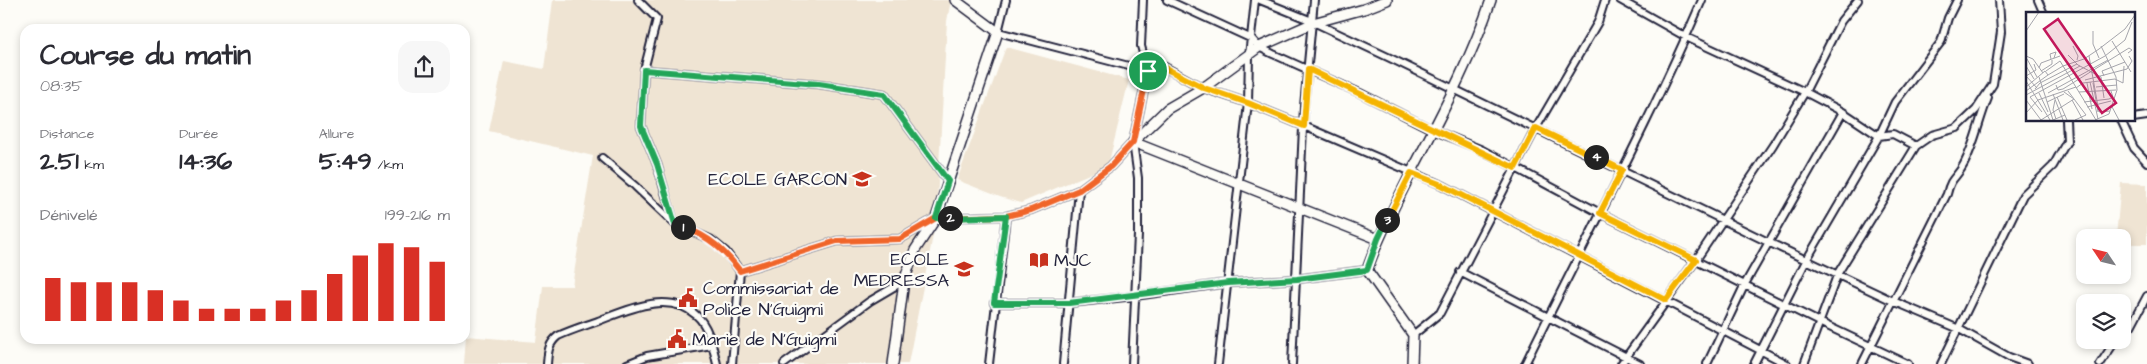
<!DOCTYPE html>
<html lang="fr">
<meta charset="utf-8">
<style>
:root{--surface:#fff;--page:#f7f7f7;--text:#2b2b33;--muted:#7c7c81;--accent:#d93025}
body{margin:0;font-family:"Architects Daughter",sans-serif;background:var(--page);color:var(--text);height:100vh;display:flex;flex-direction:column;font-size:19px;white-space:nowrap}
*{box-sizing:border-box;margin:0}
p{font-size:16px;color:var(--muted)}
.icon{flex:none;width:28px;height:28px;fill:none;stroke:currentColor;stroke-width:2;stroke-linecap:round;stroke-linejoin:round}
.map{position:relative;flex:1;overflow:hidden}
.drawer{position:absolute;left:20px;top:24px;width:450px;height:320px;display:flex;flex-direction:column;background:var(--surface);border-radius:15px;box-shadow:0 2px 8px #0003}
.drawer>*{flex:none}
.needle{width:32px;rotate:305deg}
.fabs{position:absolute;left:2076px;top:229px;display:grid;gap:10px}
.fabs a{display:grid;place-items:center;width:55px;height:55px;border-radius:10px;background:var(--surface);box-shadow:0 2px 8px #0003;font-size:25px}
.pin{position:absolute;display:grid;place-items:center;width:42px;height:42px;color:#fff;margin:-21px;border:2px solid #fff;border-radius:50%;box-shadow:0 1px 5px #0007}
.km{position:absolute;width:25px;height:25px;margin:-12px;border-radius:50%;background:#222;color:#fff;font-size:14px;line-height:25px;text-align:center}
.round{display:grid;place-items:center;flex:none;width:52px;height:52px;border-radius:15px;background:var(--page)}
.summary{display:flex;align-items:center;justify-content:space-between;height:85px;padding:0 20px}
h1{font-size:28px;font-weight:700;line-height:38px}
.metrics{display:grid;grid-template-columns:repeat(3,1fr);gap:8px;height:85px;padding:5px 20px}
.metrics div{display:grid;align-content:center}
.metrics b{font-size:25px;font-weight:700}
.metrics small{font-size:14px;font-weight:400}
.metrics p{font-size:14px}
.chart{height:140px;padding:10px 20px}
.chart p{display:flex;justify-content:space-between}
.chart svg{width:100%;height:90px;margin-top:5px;stroke:var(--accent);stroke-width:6}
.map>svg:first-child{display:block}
.built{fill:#efe4d3}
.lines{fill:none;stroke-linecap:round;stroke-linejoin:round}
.street-casing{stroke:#22223b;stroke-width:10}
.secondary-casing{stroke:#22223b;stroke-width:12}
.street{stroke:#fdfcf7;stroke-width:6}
.secondary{stroke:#fdfcf7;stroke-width:9}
.split-1-casing{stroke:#fff;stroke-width:10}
.split-2-casing{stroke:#fff;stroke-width:10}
.split-3-casing{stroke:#fff;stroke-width:10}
.split-4-casing{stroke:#fff;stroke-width:10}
.split-5-casing{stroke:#fff;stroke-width:10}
.split-1{stroke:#f0652b;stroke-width:6}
.split-2{stroke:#22a559;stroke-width:6}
.split-3{stroke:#22a559;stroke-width:6}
.split-4{stroke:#f5b400;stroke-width:6}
.split-5{stroke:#f5b400;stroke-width:6}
.labels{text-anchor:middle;stroke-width:4.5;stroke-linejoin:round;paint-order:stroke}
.poi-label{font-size:18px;fill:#22223b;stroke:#fdfcf7;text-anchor:start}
.inset-road{fill:none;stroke:#a5a5ac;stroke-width:1}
.view{fill:#c2185b;fill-opacity:0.15;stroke:#c2185b;stroke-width:2.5}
.inset-edge{fill:none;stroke:#22223b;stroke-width:2.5}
</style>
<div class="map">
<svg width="2147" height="364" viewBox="0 0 2147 364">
<rect width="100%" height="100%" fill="#fdfcf7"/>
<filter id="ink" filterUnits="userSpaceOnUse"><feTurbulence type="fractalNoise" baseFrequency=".02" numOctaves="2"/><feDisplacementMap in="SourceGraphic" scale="10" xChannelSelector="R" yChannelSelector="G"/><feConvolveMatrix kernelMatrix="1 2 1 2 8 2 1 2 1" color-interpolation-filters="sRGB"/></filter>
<g filter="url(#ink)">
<path class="built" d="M553 0H951L947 21 936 220 908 364H464L466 336 536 342 543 286H572L593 156 489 131 504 61 544 69Z
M1006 47 1129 80 1108 166 1021 203 1000 197 957 180Z
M2121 183 2147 184V244H2123L2122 238 2116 237Z"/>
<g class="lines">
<g class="street-casing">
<path id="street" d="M638 0 657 19 644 70 641 126 657 164 674 223
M1006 0 998 32 1148 71
M1167 0 1252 39 1259 47 1273 54 1360 93 1433 130 1482 150 1600 213 1819 322 1908 364
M1260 0 1307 19 1390 58 1768 242 1893 301 1959 329 2009 357 2028 364
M1620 0 1686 37 1805 92 1843 112 1879 136 1893 134 1916 146
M2038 0 2044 14
M1146 61 1161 65 1203 88 1248 103 1304 126 1442 185 1787 364
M644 70 819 84 884 94 948 181
M2133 118 2147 116
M2121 120 2134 148 2147 162
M602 158 635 186 675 224 710 239 726 252 740 271 732 364
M740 271 837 241 900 239 936 218 1006 216 1031 210 1079 190 1111 166 1133 142
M1460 272 1640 364
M994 303H1069L1135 296 1228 283 1297 279 1367 270
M2122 334 2131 326 2147 296
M1413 335 1440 313 1536 128 1598 22 1605 0
M547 364C548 352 548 344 558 336 571 330 584 326 598 321 627 310 668 290 696 315 709 326 713 348 717 364
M627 364 647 356 712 345
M784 364 870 301 904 281
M989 364 1006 216
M1063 364 1079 190
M1132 364 1138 235V178L1133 142 1148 71 1141 46 1143 0
M1218 364 1248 103 1249 56 1255 0
M1292 364 1304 106 1314 0
M1525 364C1584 243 1649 124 1702 0
M1621 364 1696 260 1773 145 1805 92 1841 21 1858 0
M1707 364 1745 284 1843 112
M1754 364 1807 259 1879 136 1895 102 1941 42 1948 18 1957 0
M1804 364 1838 273 1916 146 1932 135 1957 128 1976 110 1993 84 2001 32 1999 0
M1862 364 1947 194C1951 176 1957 178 1964 164 1975 143 1979 120 1988 98
M1941 364 2023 195 2053 166 2067 141 2066 120
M2100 364 2116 340"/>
</g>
<g class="secondary-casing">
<path id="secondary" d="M1378 239 1133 142 1167 109 1203 88 1259 47 1313 23 1364 9 1387 0
M893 364 904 281 915 250 936 218 998 32 955 0
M1412 364 1413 335 1367 270C1379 236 1395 205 1411 173 1440 117 1471 60 1491 0"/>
</g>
<use href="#street" class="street"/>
<use href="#secondary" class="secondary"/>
</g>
</g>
<g class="lines" filter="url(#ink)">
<g class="split-1-casing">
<path id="split-1" d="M683 227C709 236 724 250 740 271L837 241 900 239 936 218 1006 216 1031 210 1079 190 1111 166 1133 142 1148 71"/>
</g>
<g class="split-2-casing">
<path id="split-2" d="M683 227 675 224 657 164 641 126 644 70 819 84 884 94 948 181 936 218H950"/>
</g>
<g class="split-3-casing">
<path id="split-3" d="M950 218 1006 216 994 303H1069L1228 283 1297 279 1367 270 1378 239 1387 220"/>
</g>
<g class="split-4-casing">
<path id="split-4" d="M1387 220 1411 173 1442 185 1666 300 1696 260 1600 213 1622 170 1596 157"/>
</g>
<g class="split-5-casing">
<path id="split-5" d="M1148 71 1146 61 1161 66 1204 88 1248 103 1304 126 1308 69 1515 168 1536 128 1596 157"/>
</g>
<use href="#split-1" class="split-1"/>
<use href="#split-2" class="split-2"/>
<use href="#split-3" class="split-3"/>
<use href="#split-4" class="split-4"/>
<use href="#split-5" class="split-5"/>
</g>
<defs>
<g id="school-bare" transform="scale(1.5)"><path d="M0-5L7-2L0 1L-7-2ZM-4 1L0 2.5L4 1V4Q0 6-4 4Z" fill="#c8321e" stroke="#fdfcf7" stroke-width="2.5" paint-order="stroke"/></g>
<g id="library-bare" transform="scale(1.5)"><path d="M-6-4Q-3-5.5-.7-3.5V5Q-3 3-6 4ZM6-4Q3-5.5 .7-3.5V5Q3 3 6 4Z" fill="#c8321e" stroke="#fdfcf7" stroke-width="2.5" paint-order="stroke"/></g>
<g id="civic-bare" transform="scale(1.5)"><path d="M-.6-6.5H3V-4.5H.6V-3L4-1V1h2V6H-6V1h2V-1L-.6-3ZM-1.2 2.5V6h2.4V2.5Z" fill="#c8321e" stroke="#fdfcf7" stroke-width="2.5" paint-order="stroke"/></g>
</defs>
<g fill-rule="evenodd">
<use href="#school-bare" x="862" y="179"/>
<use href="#library-bare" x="1039" y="260"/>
<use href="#school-bare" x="964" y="269"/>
<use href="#civic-bare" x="688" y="298"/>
<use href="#civic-bare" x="677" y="339"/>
</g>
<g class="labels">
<g class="poi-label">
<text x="847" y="185" text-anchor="end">ECOLE GARCON</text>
<text x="949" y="265" text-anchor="end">ECOLE<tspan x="949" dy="21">MEDRESSA</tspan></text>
<text x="1054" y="266">MJC</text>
<text x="703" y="294">Commissariat de<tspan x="703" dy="21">Police N'Guigmi</tspan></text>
<text x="692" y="345">Marie de N'Guigmi</text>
</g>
</g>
<g transform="translate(2026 12)">
<rect width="109" height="109" fill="#fdfcf7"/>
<path class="inset-road" d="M0 19 13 0M67 19V32L73 46M86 29 105 60M47 34 52 44 51 48M42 43 52 53 75 65 78 86M0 44 7 47 17 61M63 44 73 100 84 99M1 47 11 65M25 47 24 42 30 40 28 46M0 54 8 67M37 54 58 47 73 37 99 17 109 3M13 56 15 51 34 44M15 59 26 52V48M20 59 34 49 70 108M0 64 11 76M0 64 10 58 8 52M78 64 76 59 99 50M13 65 27 108 39 103M59 68 101 57 106 49 103 44M0 69 24 108M64 70 72 107M61 71 66 97M67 71 72 100M30 73 32 78 37 77 103 36 106 38 102 41M0 75 19 59 22 63 37 54M70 75 91 73M50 76 57 71 89 67 97 71 98 54M9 77 14 71 51 52M0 79 22 63M42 79 60 103 49 108M53 80 90 78M13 81 22 100M22 81 82 48M27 82 37 108M0 83 54 54M4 85 79 44 99 28 106 10M4 85 16 100M31 85 41 108M0 88 15 108M29 88 27 98 30 107M46 88 57 108M21 90 38 82M58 90 83 87 87 85 85 79M85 93 93 108M61 95 85 89M0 101 12 88 50 75M15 108 48 87 38 80M69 108 83 102 91 78 90 65 75 34"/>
<path class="view" d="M32 7 90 91 76 101 18 17Z"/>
<rect width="109" height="109" class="inset-edge"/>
</g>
</svg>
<div class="fabs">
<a><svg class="needle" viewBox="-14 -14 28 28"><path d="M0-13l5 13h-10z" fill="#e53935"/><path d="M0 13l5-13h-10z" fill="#7c7c81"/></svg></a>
<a><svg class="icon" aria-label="layers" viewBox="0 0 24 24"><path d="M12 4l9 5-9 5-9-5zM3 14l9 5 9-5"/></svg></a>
</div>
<div class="pin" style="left:1148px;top:71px;background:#1e9e55"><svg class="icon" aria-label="arrive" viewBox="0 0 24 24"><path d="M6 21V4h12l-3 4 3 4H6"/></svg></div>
<b class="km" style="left:683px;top:227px">1</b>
<b class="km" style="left:950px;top:218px">2</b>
<b class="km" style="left:1387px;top:220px">3</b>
<b class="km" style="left:1596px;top:157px">4</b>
<section class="drawer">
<div class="summary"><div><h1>Course du matin</h1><p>08:35</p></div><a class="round"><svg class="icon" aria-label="share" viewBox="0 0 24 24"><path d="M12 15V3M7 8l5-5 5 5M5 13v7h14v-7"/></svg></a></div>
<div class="metrics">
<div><p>Distance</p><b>2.51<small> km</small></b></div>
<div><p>Durée</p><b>14:36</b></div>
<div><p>Allure</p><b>5:49<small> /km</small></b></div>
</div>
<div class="chart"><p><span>Dénivelé</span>199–216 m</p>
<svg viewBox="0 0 160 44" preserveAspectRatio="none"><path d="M5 44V23M15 44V25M25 44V25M35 44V25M45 44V29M55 44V34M65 44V38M75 44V38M85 44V38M95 44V34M105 44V29M115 44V21M125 44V12M135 44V6M145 44V8M155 44V15"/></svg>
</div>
</section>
</div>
